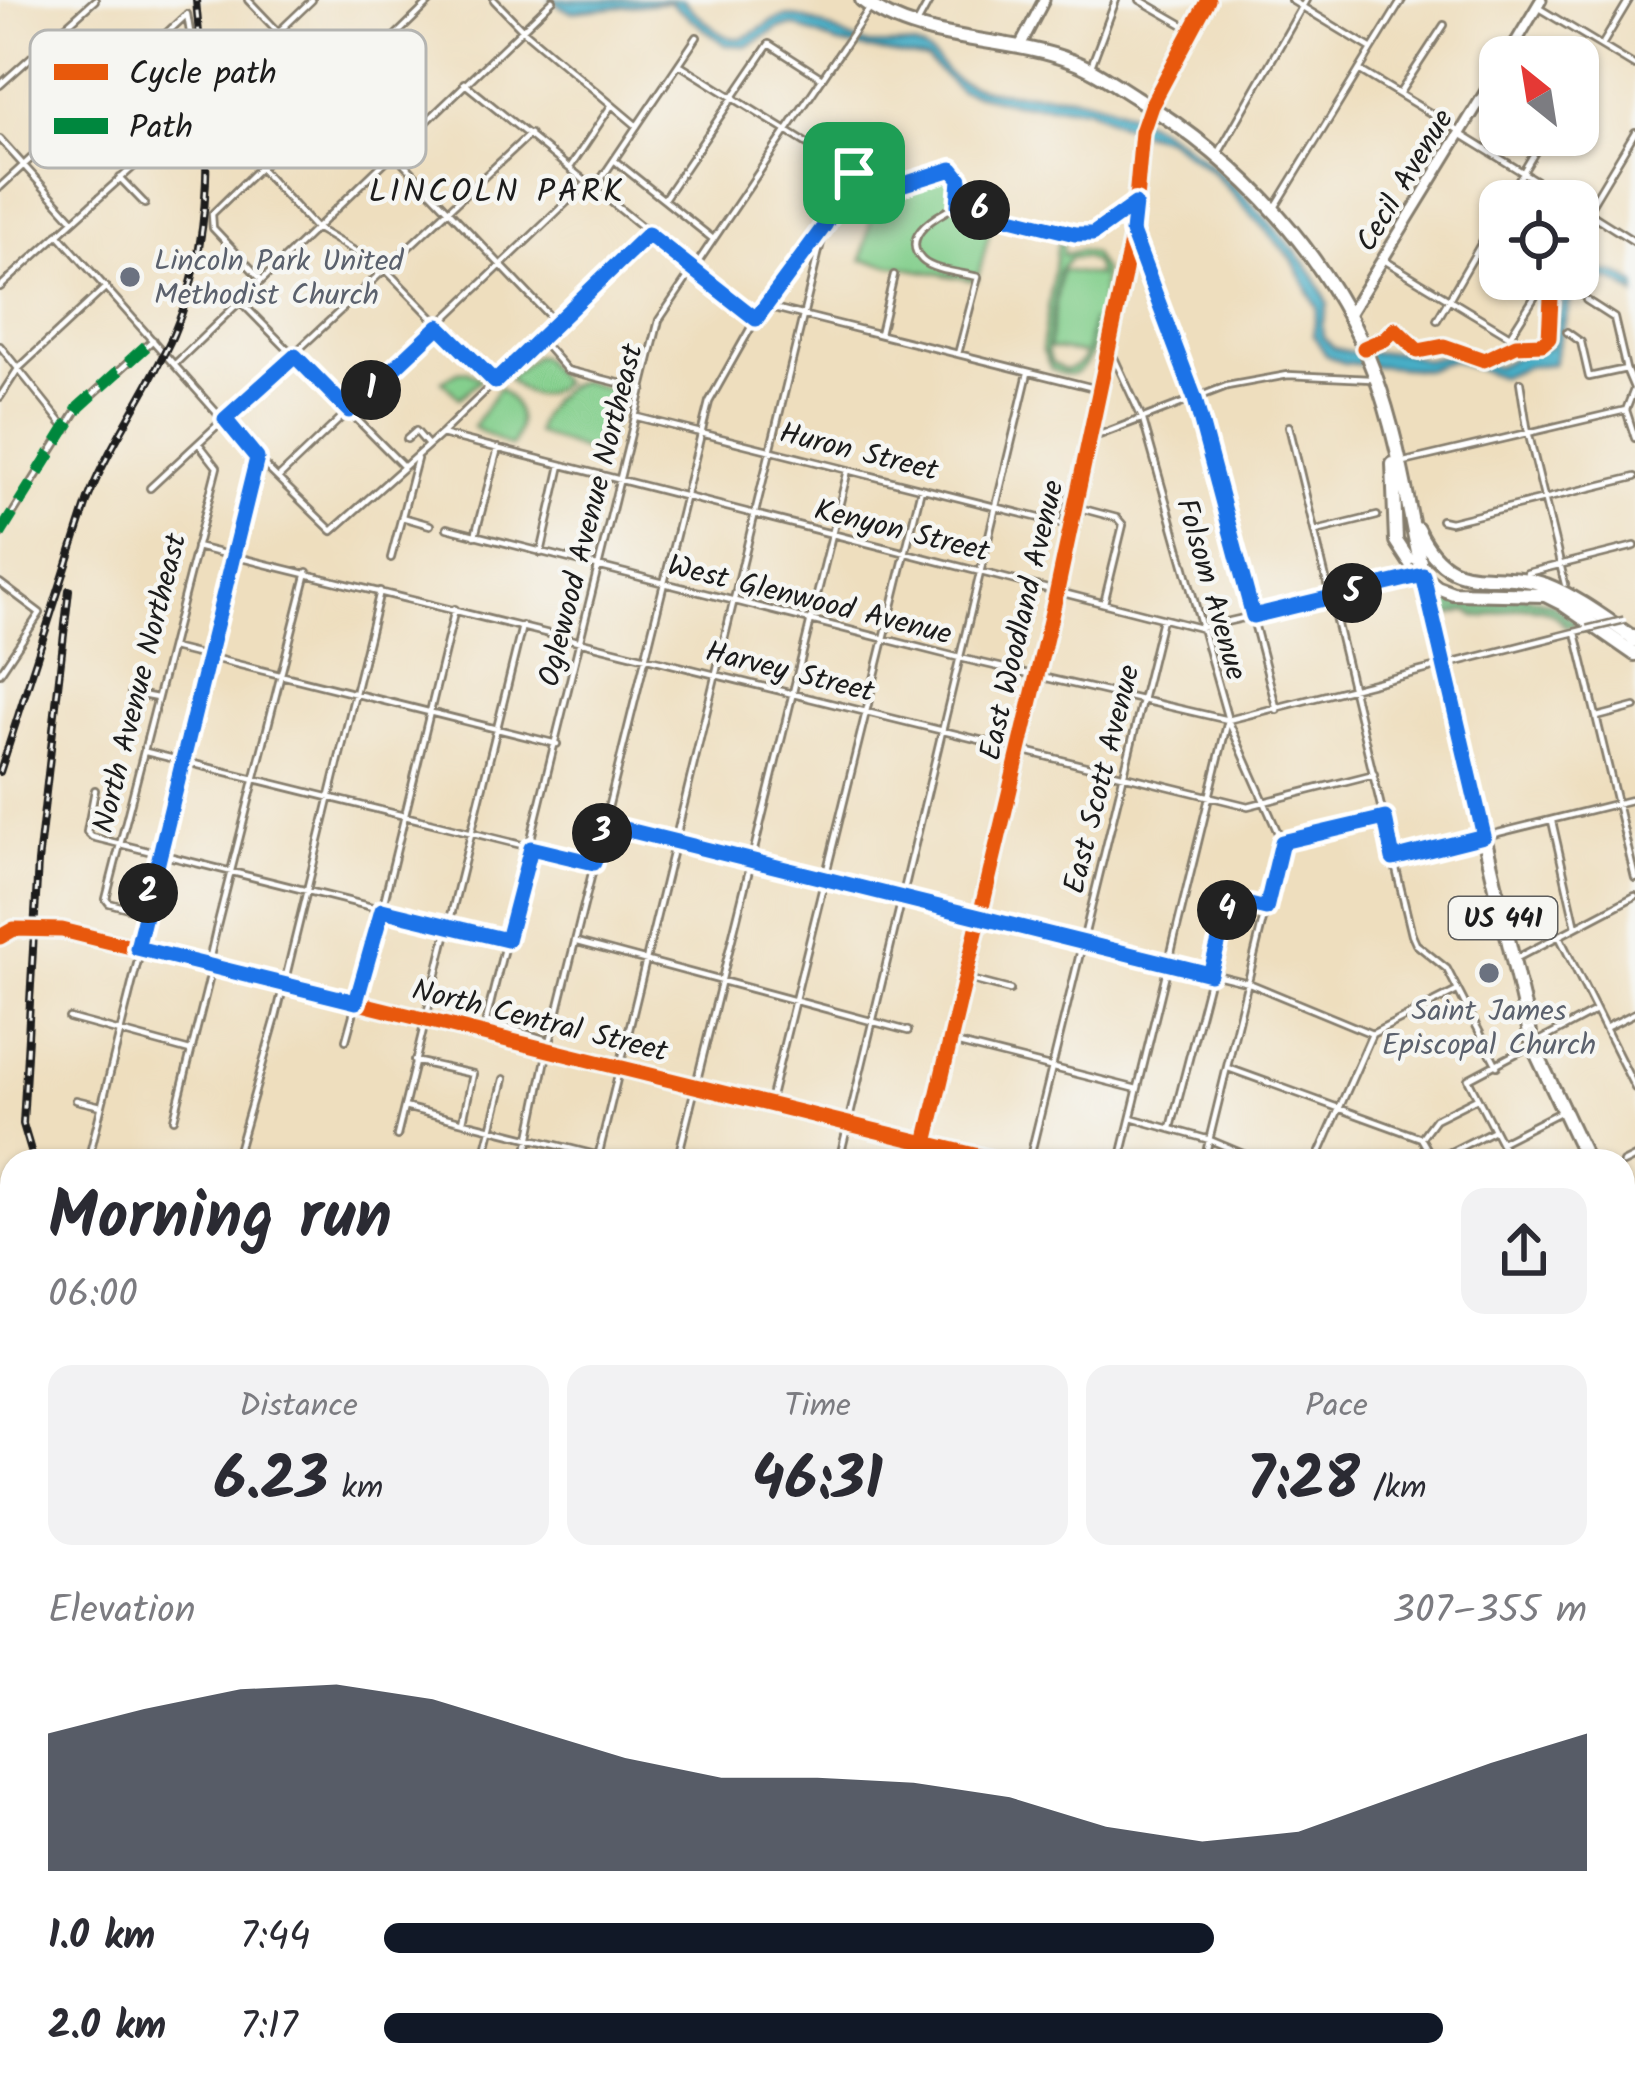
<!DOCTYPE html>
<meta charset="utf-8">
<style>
:root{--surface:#fff;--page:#f2f2f3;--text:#2b2b33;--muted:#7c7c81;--accent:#111827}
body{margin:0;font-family:Kalam,sans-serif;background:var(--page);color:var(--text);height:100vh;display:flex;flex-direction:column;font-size:45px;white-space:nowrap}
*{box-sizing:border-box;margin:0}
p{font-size:39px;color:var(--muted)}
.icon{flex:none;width:66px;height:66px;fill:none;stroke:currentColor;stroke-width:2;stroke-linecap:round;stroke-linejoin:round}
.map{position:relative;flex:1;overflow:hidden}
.side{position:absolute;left:0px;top:1149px;width:1635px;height:951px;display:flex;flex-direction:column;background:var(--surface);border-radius:36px 36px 0 0;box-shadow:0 3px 9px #0004}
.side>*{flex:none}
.needle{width:78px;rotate:330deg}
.controls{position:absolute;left:1479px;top:36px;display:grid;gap:24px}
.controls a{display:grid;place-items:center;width:120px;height:120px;border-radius:24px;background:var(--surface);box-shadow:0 3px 9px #0004;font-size:60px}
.pin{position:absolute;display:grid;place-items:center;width:102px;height:102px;color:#fff;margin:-51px;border-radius:24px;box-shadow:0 6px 18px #0006}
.km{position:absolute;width:60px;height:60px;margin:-30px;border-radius:50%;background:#222;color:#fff;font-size:33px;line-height:60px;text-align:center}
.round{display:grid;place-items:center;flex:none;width:126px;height:126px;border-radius:24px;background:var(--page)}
.headline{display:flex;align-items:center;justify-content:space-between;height:204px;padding:0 48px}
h1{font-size:66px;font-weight:800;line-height:90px}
.figures{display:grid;grid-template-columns:repeat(3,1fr);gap:18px;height:204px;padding:12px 48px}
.figures div{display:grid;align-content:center;border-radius:24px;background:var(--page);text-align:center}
.figures b{font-size:60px;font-weight:800}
.figures small{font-size:33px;font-weight:400}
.figures p{font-size:33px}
.chart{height:336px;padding:24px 48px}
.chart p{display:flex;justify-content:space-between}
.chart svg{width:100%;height:216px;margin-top:12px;fill:var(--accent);opacity:.7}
ul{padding:0 48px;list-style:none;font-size:39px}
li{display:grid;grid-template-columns:192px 144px 1fr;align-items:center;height:90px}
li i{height:30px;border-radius:15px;background:var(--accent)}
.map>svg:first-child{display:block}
.green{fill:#84cf8d;stroke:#507654;stroke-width:3;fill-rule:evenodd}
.forest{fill:#6bb278;stroke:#44674a;stroke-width:3}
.water{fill:#47adc6;stroke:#326471;stroke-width:3}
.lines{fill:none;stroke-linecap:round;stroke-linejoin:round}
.stream{stroke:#47adc6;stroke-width:3}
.street-casing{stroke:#857d6d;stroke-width:10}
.secondary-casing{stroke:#857d6d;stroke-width:15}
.primary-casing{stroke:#857d6d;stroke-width:18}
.highway-casing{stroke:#857d6d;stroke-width:21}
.street{stroke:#fff;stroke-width:4.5}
.secondary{stroke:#fff;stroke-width:9}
.primary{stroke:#fff;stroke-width:12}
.highway{stroke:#fff;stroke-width:15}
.rail-casing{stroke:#1c1c1c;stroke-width:8}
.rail{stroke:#f6f6f2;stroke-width:3;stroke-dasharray:9;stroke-linecap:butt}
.street-bridge-casing{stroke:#857d6d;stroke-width:10;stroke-linecap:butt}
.primary-bridge-casing{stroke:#857d6d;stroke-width:18;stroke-linecap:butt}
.highway-bridge-casing{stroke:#857d6d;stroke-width:21;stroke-linecap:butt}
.street-bridge{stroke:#fff;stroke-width:4.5}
.primary-bridge{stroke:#fff;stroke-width:12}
.highway-bridge{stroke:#fff;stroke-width:15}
.quiet{stroke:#00873e;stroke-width:12;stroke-dasharray:24 12;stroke-linecap:butt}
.cycleway-casing{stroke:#f6f6f2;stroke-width:22}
.cycleway{stroke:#e8590c;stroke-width:15}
.route-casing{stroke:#fff;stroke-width:24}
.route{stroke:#1a73e8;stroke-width:15}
.worship-dot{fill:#6b7280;stroke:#f6f6f2;stroke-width:4.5}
.labels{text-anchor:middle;stroke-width:9;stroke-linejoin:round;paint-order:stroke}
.shield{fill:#f6f6f2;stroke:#5d5d5c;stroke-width:3}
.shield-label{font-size:27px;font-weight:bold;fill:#1c1c1c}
.street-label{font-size:30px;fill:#1c1c1c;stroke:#f6f6f2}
.worship-label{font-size:30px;fill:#5b616d;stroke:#f6f6f2;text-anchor:start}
.neighbourhood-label{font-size:33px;letter-spacing:3px;fill:#1c1c1c;stroke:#f6f6f2}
.key{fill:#f6f6f2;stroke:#b5b5b2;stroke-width:3}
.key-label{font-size:33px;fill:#1c1c1c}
</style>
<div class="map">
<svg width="1635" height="2099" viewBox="0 0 1635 2099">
<rect width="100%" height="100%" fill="#f6f6f2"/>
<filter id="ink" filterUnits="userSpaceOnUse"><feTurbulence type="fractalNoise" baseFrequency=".00833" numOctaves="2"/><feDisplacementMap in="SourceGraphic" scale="24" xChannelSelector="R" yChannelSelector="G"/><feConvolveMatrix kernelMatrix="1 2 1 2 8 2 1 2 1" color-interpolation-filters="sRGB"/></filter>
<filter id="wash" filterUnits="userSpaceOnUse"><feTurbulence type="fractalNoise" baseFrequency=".004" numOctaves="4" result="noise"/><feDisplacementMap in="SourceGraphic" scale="48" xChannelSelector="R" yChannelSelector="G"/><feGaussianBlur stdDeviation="2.7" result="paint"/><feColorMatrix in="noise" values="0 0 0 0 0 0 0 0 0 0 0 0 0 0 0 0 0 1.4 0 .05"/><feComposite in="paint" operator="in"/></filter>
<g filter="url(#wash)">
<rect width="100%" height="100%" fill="#eedebe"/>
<path class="green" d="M952 169 960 179 958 205 994 214 977 281 862 260 879 180 904 184Z
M1058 242 1063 243V255L1080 250 1092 253 1103 271C1103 301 1100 398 1051 369L1042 349ZM1084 257 1094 263 1098 276 1061 270 1049 348 1086 354 1092 319C1089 341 1091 367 1064 370L1052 363 1047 351 1059 271 1070 258Z
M535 356H540L562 383C542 402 524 396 508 378Z
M467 371 481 380 459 398 442 381 458 372Z
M581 381 623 393 602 457 536 433C540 410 558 387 581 381Z
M499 388C521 404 524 424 511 447L473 427Z
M1623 1524 1635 1528V1705L1623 1699Z"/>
<path class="forest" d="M1520 595 1551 603 1579 624 1566 627C1543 597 1515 608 1484 617H1476L1467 611 1439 618 1436 601 1444 597 1481 603Z"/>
<path class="water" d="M549 0H682C695 11 709 27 724 35 752 50 766 10 799 17 823 22 844 39 867 44 885 48 904 41 922 49 940 57 945 77 964 83 1003 98 1044 90 1082 98 1161 115 1216 165 1270 223 1293 249 1316 271 1328 304L1322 325 1323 337 1334 348 1355 353 1401 352 1425 360 1452 354 1496 367 1517 356 1550 347C1563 317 1556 274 1599 272 1613 271 1624 275 1635 284V295C1620 281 1604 275 1584 283L1571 299 1553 364 1529 366 1500 377 1451 360 1425 370 1344 363 1326 355 1313 335 1317 308 1292 259 1212 172 1166 138 1133 130 1086 108 1018 104 960 91 927 60 838 44 795 26 779 28 748 46 725 45 669 2 571 12Z"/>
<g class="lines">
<path class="stream" d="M1623 1794 1635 1800"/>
</g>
</g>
<g filter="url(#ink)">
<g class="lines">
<g class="street-casing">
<path id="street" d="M248 0 555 322
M494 0 523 30 637 126
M1140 0 1192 30
M1291 0 1372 49
M1537 7 1635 66
M187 14 202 105 314 227 385 269 495 382
M918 22 930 0
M1602 45 1629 0
M44 46 144 157
M679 64 854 173 904 184 952 169 960 179 958 205
M1090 69 1116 0
M1359 70 1460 131
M464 83 756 319
M0 85 95 0
M1399 94 1444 25
M1151 106 1208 0
M1462 135 1569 201
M0 139 73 220
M1218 154 1306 0
M614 160 713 239
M571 166 611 106
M120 178 145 204
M0 187 185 16
M595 188 697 37
M664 199 769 44 822 78
M1506 201 1545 135
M1276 206 1402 0
M1578 206 1635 242
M1578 227 1635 132
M58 234 257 458 332 531 441 434 648 234
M1487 234 1500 243
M1135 239 1195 399 1277 710
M1384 260 1510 336 1546 279
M260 278 213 228 212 214 432 0
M0 287 202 105 312 0
M239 300 404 467
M1586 300 1614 318 1626 369 1634 388
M766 306 1098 389
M1437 320 1500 211
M1567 332 1581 342 1589 377 1626 369
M880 334 894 275
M540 339 567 370 643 389
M0 346 67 430
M1111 351 1143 420 1228 720 1282 842
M958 354 978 277C963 273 933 271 922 260 898 235 941 213 958 205L1075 234H1093L1134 204
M175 364 553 0
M1520 382 1527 427 1565 584
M0 397 18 369 106 287
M1626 410 1635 438
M1626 410 1635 387
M637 417 1071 526
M1289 426 1412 935 1416 944 1447 969 1497 1066
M441 434 1200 628 1395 583
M1094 437 1227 386 1288 375 1371 379
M407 439 416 431 428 445
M1404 462 1626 410
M278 478 588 182
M150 488 530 134
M1076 507 1117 518 1123 525 1104 603
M402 517 430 525
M1441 520 1450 522 1635 477
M1063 522 1078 470
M447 528 960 658 1228 720 1587 629
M1316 531 1377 516
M0 534 79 407 153 340
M475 536 498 448
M196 547 1248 806 1374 774
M541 553 561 465
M391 558 417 459
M1527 573 1635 546
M0 583 40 613 0 673
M1576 633 1635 878
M172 648 557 744
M131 693 157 698
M1597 717 1635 707
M146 752 594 863
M95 790 87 832 92 837 504 940
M1552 821 1576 927
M604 825 1249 983 1372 1034
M1282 842 1385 817
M1393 859 1635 799
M143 912 109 903 106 899 217 467 199 444
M1559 936 1635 1088
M577 942 908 1031
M1517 958 1635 896
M964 978 1010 990
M69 1018 190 1051
M1605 1028 1635 1013
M551 1038 709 402 763 306 825 225 874 146
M346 1040 382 910 455 609
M550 1041 486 1021 659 320 869 9
M951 1042 1137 1089
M414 1061 473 1074 463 1121
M1228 1068 1421 1138 1434 1161
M76 1100 101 1106
M769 1105 921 489
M404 1107 620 1161
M1131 1118 1210 1140 1260 1161
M174 1119 211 972 209 961 216 930 307 572
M1171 1128 1230 900 1266 909
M397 1136 522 626
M1421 1138 1435 1119 1477 1098
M1501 1142 1560 1112
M1435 1160 1494 1130
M88 1161 139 956 136 941 257 458
M235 1161 275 1021 380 591
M483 1161 504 1079
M525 1161 548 1049
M597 1161 824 230
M677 1161 848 470
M839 1161 1028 373
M1029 1161 1162 619
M1120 1161 1228 720
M1204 1161 1282 842
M1316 1161 1372 1034 1457 991
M1510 1161 1468 1079 1596 1011
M1623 1163 1635 1157
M1623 1280 1635 1274
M1623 1315 1624 1307
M1623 1517 1635 1522
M1626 1518 1635 1495
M1623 1559 1635 1551
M1623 1635 1626 1630H1635
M1623 1665 1633 1684
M1623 1691 1635 1684
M1623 1703 1635 1708
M0 1709 12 1660
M0 1890 12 1892
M0 2030 12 1984
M642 2088 656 2099
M1260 2088 1299 2099
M1439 2088 1442 2099
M1513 2088 1516 2099
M24 2099 27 2088
M138 2099 140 2088
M215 2099 218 2088
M294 2099 297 2088
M330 2099 334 2088
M531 2099 533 2088
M604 2099 612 2088
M745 2099 753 2088
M797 2099 800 2088
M874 2099 877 2088
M950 2099 953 2088
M1021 2099 1024 2088
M1107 2099 1109 2088
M1169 2099 1172 2088
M1235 2099 1238 2088
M1415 2099 1427 2088"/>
</g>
<g class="secondary-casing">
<path id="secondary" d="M1020 46 1044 0
M1507 57 1541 0
M1348 316 1500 68
M0 937 14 929 62 930 999 1161
M922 1161 1057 591 1133 233 1139 154 1151 106
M1623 1380 1635 1385
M0 1730 12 1733
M1623 1920 1635 1916
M1623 1951 1635 1955
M485 2099 487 2088
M696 2099 704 2088
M1312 2099 1316 2088"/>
</g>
<g class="primary-casing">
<path id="primary" d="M862 0C921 45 1004 35 1071 61 1094 69 1114 84 1135 97 1242 162 1331 256 1375 375 1397 434 1407 501 1420 562
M1393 464 1396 541 1415 570 1437 587 1453 593 1545 595 1563 604 1635 654
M1417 529C1451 599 1489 565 1546 585 1577 597 1607 620 1635 639
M1428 596 1533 1046 1587 1161
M1623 1231 1635 1255"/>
</g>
<g class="highway-casing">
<path id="highway" d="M1635 638V639
M0 1554 12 1561
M0 1567 12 1574
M1623 1961 1635 1966
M1623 2025 1635 2041
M1623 2081 1635 2091"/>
</g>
<use href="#street" class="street"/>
<use href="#secondary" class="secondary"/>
<use href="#primary" class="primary"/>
<use href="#highway" class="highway"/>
<g class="rail-casing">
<path id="rail" d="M0 772 88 499C111 441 148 391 173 335 221 226 206 115 196 0
M34 1161 23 1124 38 862 69 590
M0 1277 12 1281
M0 1297 12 1300"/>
</g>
<use href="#rail" class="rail"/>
<g class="street-bridge-casing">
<path id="street-bridge" d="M1395 583 1423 575
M1587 629 1624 620"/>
</g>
<g class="primary-bridge-casing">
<path id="primary-bridge" d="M1420 562 1428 596"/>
</g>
<g class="highway-bridge-casing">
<path id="highway-bridge" d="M1623 2071 1635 2079"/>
</g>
<use href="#street-bridge" class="street-bridge"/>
<use href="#primary-bridge" class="primary-bridge"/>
<use href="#highway-bridge" class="highway-bridge"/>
<path class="quiet" d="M0 534 79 407 153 340"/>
<g class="cycleway-casing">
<path id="cycleway" d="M1364 348 1385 339 1395 329 1418 351 1444 346 1484 360 1516 345 1542 344 1549 338 1551 298 1560 279
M0 937 14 929 62 930 999 1161
M926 1143 1057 591 1133 233 1142 132 1151 106 1208 0"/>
</g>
<use href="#cycleway" class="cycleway"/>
</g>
</g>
<g class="lines" filter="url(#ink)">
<g class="route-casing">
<path id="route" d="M952 169 960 179 958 205 1075 234H1093L1135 204 1132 232 1195 399 1253 616 1423 575 1484 836 1393 859 1385 818 1282 842 1266 909 1230 900 1210 974 604 824 594 863 531 848 507 940 382 910 356 1002 137 948 257 458 225 419 295 356 349 411 439 326 495 382 648 234 756 319 825 225 854 173 904 184Z"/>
</g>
<use href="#route" class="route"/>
</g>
<g class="worship-dot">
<circle cx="130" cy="277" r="12"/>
<circle cx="1489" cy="973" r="12"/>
</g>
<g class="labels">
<rect class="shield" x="1449" y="897" width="108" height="42" rx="9"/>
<g class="shield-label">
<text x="1503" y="927">US 441</text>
</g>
<g class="street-label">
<text transform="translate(1404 180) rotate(-59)" y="10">Cecil Avenue</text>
<text transform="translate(859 451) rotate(14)" y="10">Huron Street</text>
<text transform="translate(590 515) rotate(-76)" y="10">Oglewood Avenue Northeast</text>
<text transform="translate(902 530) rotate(14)" y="10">Kenyon Street</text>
<text transform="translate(1212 589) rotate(74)" y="10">Folsom Avenue</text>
<text transform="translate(810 599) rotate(14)" y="10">West Glenwood Avenue</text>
<text transform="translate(1021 620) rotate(-77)" y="10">East Woodland Avenue</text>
<text transform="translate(790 671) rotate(14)" y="10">Harvey Street</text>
<text transform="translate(139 683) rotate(-76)" y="10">North Avenue Northeast</text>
<text transform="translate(1101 779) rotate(-76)" y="10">East Scott Avenue</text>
<text transform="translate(540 1020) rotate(14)" y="10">North Central Street</text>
</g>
<g class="worship-label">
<text x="154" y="270">Lincoln Park United<tspan x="154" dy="34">Methodist Church</tspan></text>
<text x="1489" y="1020" text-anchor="middle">Saint James<tspan x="1489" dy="34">Episcopal Church</tspan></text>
</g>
<g class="neighbourhood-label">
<text x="497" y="202">LINCOLN PARK</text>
</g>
</g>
<rect x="30" y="30" width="396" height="138" rx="18" class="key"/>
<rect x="54" y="64" width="54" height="16" fill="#e8590c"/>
<rect x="54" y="118" width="54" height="16" fill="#00873e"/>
<g class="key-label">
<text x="129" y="84">Cycle path</text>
<text x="129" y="138">Path</text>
</g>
</svg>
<div class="controls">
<a><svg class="needle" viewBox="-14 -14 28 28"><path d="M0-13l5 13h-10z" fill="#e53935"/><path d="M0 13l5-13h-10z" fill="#7c7c81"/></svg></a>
<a><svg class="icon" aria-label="locate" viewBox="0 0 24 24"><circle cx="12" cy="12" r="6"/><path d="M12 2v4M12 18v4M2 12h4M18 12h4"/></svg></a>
</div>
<div class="pin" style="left:854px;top:173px;background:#1e9e55"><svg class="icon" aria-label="arrive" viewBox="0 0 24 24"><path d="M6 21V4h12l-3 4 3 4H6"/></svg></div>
<b class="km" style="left:371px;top:390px">1</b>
<b class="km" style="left:148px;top:893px">2</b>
<b class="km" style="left:602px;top:833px">3</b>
<b class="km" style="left:1227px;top:910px">4</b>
<b class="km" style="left:1352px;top:593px">5</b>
<b class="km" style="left:980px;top:210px">6</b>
<section class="side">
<div class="headline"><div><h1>Morning run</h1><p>06:00</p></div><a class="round"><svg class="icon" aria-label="share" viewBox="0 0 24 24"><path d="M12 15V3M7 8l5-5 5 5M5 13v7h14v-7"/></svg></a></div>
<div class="figures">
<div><p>Distance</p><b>6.23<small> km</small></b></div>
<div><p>Time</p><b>46:31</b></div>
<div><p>Pace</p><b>7:28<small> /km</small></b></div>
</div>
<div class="chart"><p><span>Elevation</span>307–355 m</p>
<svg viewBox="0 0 160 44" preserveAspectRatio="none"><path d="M0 44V16L10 11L20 7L30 6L40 9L50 15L60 21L70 25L80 25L90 26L100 29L110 35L120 38L130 36L140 29L150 22L160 16V44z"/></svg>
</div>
<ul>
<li><b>1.0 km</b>7:44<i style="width:69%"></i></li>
<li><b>2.0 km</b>7:17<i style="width:88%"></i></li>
</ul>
</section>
</div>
